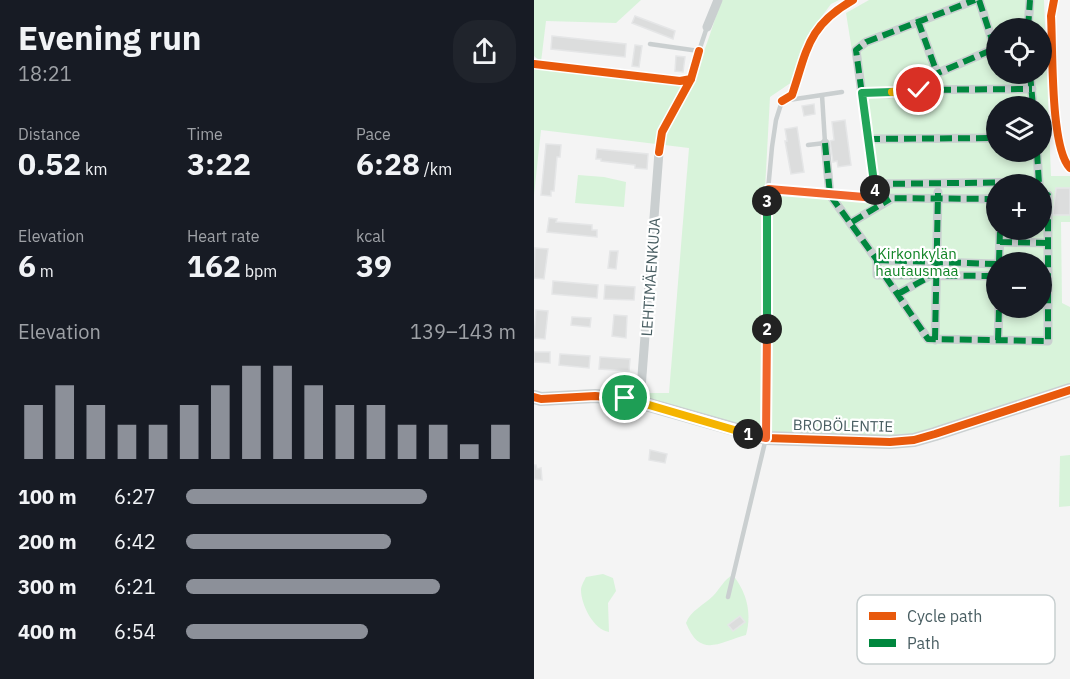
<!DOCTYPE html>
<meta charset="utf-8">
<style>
:root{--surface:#171b24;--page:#20242c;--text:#f1f3f6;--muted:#9ea1a6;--accent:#8c9099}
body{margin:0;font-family:"IBM Plex Sans",sans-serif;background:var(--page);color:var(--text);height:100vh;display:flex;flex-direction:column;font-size:22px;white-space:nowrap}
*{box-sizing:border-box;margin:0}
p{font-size:20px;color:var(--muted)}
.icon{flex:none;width:33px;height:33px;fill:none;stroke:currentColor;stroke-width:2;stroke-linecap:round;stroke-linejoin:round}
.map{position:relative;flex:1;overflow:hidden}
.drawer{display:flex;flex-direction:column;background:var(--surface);width:534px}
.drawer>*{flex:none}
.controls{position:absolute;left:452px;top:18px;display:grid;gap:12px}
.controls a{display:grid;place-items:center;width:66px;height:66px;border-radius:50%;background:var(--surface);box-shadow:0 3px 9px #0003;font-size:30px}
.pin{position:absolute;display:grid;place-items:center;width:51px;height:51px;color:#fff;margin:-26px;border:3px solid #fff;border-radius:50%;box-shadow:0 2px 6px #0007}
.km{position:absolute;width:30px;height:30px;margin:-15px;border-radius:50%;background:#222;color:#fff;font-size:16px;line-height:30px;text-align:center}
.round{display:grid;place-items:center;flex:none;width:63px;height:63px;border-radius:24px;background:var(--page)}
.headline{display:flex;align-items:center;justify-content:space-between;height:102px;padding:0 18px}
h1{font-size:33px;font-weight:700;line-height:45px}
.metrics{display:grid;grid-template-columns:repeat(3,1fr);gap:9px;height:102px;padding:6px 18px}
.metrics div{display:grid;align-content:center}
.metrics b{font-size:30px;font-weight:700}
.metrics small{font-size:16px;font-weight:400}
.metrics p{font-size:16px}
.chart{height:168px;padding:12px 18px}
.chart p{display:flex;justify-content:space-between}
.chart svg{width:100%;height:108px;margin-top:6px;stroke:var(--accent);stroke-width:6}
ul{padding:0 18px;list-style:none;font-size:20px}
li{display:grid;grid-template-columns:96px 72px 1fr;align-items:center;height:45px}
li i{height:15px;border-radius:8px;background:var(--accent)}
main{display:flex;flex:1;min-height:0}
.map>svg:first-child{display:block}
.green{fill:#d8f3da;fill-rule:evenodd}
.building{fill:#dcdddd;stroke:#e5e6e7;stroke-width:1.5}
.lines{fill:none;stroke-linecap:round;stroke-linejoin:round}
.lane{stroke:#cacfd0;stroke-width:4.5}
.street{stroke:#cacfd0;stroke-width:9}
.secondary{stroke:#cbd0d1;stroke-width:14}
.quiet{stroke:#00873e;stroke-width:6;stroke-dasharray:12 6;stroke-linecap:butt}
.cycleway-casing{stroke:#fff;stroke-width:11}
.cycleway{stroke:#e8590c;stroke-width:8}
.split-1-casing{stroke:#fff;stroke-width:12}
.split-2-casing{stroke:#fff;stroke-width:12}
.split-3-casing{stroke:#fff;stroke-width:12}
.split-4-casing{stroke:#fff;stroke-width:12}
.split-5-casing{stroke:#fff;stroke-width:12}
.split-6-casing{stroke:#fff;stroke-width:12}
.split-1{stroke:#f5b400;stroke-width:8}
.split-2{stroke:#f0652b;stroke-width:8}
.split-3{stroke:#22a559;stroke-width:8}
.split-4{stroke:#f0652b;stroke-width:8}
.split-5{stroke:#22a559;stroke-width:8}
.split-6{stroke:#f5b400;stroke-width:8}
.labels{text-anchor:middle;stroke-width:4.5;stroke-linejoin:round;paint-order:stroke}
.park-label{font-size:15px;fill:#128527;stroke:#fff}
.street-label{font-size:15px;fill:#495e62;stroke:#fff}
.key{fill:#fff;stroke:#c8cfd0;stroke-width:1.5}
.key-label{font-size:16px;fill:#495e62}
</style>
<main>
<section class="drawer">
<div class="headline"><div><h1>Evening run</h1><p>18:21</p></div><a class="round"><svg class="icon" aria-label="share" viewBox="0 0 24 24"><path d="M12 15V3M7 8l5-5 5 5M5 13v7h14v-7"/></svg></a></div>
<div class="metrics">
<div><p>Distance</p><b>0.52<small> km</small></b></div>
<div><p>Time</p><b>3:22</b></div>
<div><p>Pace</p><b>6:28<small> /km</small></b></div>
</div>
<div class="metrics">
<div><p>Elevation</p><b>6<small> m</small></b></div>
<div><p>Heart rate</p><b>162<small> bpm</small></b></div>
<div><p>kcal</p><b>39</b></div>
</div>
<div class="chart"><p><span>Elevation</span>139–143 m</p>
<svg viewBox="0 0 160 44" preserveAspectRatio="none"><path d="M5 44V22M15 44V14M25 44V22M35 44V30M45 44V30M55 44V22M65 44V14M75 44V6M85 44V6M95 44V14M105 44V22M115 44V22M125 44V30M135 44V30M145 44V38M155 44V30"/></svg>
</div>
<ul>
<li><b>100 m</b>6:27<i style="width:73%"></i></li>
<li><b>200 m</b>6:42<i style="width:62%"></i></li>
<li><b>300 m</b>6:21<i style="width:77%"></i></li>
<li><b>400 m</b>6:54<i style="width:55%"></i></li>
</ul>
</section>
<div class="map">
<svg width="536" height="679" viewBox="0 0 536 679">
<rect width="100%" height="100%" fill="#f4f4f4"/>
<path class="green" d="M0 0H107L82 23 12 21 7 62 0 56Z
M188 0H305L297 4 273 36 258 82 236 97 231 189 232 341 235 189 341 195 312 13 335 0H510L517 176H536V222H527L528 303 536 307V390L401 434 232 438 106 402 107 393H135L155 148 7 130 0 195V64L145 83 155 81C171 58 177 27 188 0ZM462 28H507V74H462ZM462 106H507V152H462ZM462 184H507V230H462ZM462 262H507V308H462Z
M44 175 70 177 92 182 90 207 41 203Z
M536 455V506L525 507 526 456Z
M69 574 79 578 82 591 74 603 75 632C60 630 47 605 47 590 47 586 50 581 52 577Z
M199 575C213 593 218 613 212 635 184 643 166 658 152 623 156 611 170 605 179 596 186 589 190 579 199 575Z"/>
<path class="building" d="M101 16 141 31 139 39 98 23Z
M18 36 92 44 91 57 17 49Z
M101 45 108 46 105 67 98 66Z
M142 56 151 57 149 72 141 71Z
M280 104 281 114 270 116 268 106Z
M311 120 317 165 304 167 303 161 299 162 296 141 300 140 298 122Z
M263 127 270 172 257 174 251 141H253L251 129Z
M12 144 27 145 26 157H23L20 191H17V196L7 195Z
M63 149 114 154 113 169 101 168V165L67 161V159H62Z
M522 188H536V215H519Z
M15 218 23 219 22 222 58 225V230H63V237L13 232Z
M1 248 14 249 10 279 0 278Z
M76 251H84L82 269 74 268Z
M19 281 64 285 63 298 18 294Z
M71 285 101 287 100 300 70 299Z
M2 310 14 311 11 339 0 338Z
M80 315 93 316 92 338 78 336Z
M38 317 57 318 56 327 37 325Z
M0 352H16V363L0 362Z
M26 354 56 356 55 368 25 365Z
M66 357 96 359 95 371 65 369Z
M116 450 133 454 131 463 115 460Z
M0 465H2L3 469 7 468 8 480 0 479Z
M206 616 211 622 199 631 194 625Z"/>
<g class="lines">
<path class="lane" d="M116 44 165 51 173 27
M274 145 291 143 288 95
M194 597 232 438 233 201 238 147 242 120 248 101 308 92"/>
<path class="street" d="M445 0 461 49
M384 21 403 73
M173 27 184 0
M494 28 496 0
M496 74 499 106
M368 90 498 89
M328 93 355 94 462 48
M334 139 462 138
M291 143 296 195 343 260V275L462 276
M503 152 505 184
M341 184 505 182
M235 189 342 198 462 199
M342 198 322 50 332 42 441 0
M318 222 357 199
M466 242 514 243
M343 260 462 264
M465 262 466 230
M351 276 394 339 514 341V195L507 194
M364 294 395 276
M401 340 404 192
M464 340 465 308
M106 402 125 152"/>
<path class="secondary" d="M0 397 7 399 61 396 94 399 232 438 356 442 380 440 401 434 536 390"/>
<path class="quiet" d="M445 0 461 49
M384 21 403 73
M494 28 496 0
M496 74 499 106
M369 90 498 89
M328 93 355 94 462 48
M334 139 462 138
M291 143 296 195 343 260V275L462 276
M503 152 505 184
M341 184 505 182
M235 189 342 198 462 199
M342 198 322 50 332 42 441 0
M318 222 356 199
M466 242 514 243
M343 260 462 264
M465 262 466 230
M351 276 394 339 514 341V195L507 194
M364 294 395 277
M401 340 404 193
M464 340 465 308"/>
<g class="cycleway-casing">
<path id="cycleway" d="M520 0 517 16C519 48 516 148 536 168
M0 64 146 81 157 79
M248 101 258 95C273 51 273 26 319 0
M125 152 128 132 157 79 165 51
M0 397 7 399 61 396 94 399 232 438 356 442 380 440 401 434 536 390"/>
</g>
<use href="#cycleway" class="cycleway"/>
</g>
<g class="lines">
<g class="split-1-casing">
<path id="split-1" d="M91 398 214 434"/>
</g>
<g class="split-2-casing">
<path id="split-2" d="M214 434 232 438 233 329"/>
</g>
<g class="split-3-casing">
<path id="split-3" d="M233 329V201"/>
</g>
<g class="split-4-casing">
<path id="split-4" d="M233 201 235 189 342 198 341 190"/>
</g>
<g class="split-5-casing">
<path id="split-5" d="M341 190 328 93 358 92"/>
</g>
<g class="split-6-casing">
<path id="split-6" d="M358 92 385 90"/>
</g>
<use href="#split-1" class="split-1"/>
<use href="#split-2" class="split-2"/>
<use href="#split-3" class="split-3"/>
<use href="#split-4" class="split-4"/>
<use href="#split-5" class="split-5"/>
<use href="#split-6" class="split-6"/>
</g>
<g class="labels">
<g class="park-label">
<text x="383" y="259">Kirkonkylän<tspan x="383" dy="17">hautausmaa</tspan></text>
</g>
<g class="street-label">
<text transform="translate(117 277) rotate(-86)" y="5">LEHTIMÄENKUJA</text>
<text transform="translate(309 426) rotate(1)" y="5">BROBÖLENTIE</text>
</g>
</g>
<rect x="323" y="595" width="198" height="69" rx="9" class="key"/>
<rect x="335" y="612" width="27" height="8" fill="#e8590c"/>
<rect x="335" y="639" width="27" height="8" fill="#00873e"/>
<g class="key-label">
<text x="373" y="622">Cycle path</text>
<text x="373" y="649">Path</text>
</g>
</svg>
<div class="controls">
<a><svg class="icon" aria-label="locate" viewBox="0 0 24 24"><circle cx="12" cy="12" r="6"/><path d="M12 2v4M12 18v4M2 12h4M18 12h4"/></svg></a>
<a><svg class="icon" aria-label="layers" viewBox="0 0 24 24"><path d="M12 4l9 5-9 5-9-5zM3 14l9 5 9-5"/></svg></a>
<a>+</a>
<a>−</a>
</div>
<div class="pin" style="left:91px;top:398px;background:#1e9e55"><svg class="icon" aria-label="arrive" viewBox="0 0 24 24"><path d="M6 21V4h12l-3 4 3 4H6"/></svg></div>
<div class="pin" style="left:385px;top:90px;background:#d93025"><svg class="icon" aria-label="check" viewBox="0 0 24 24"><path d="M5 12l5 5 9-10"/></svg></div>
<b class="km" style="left:214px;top:434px">1</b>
<b class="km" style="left:233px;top:329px">2</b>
<b class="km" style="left:233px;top:201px">3</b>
<b class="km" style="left:341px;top:190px">4</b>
</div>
</main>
